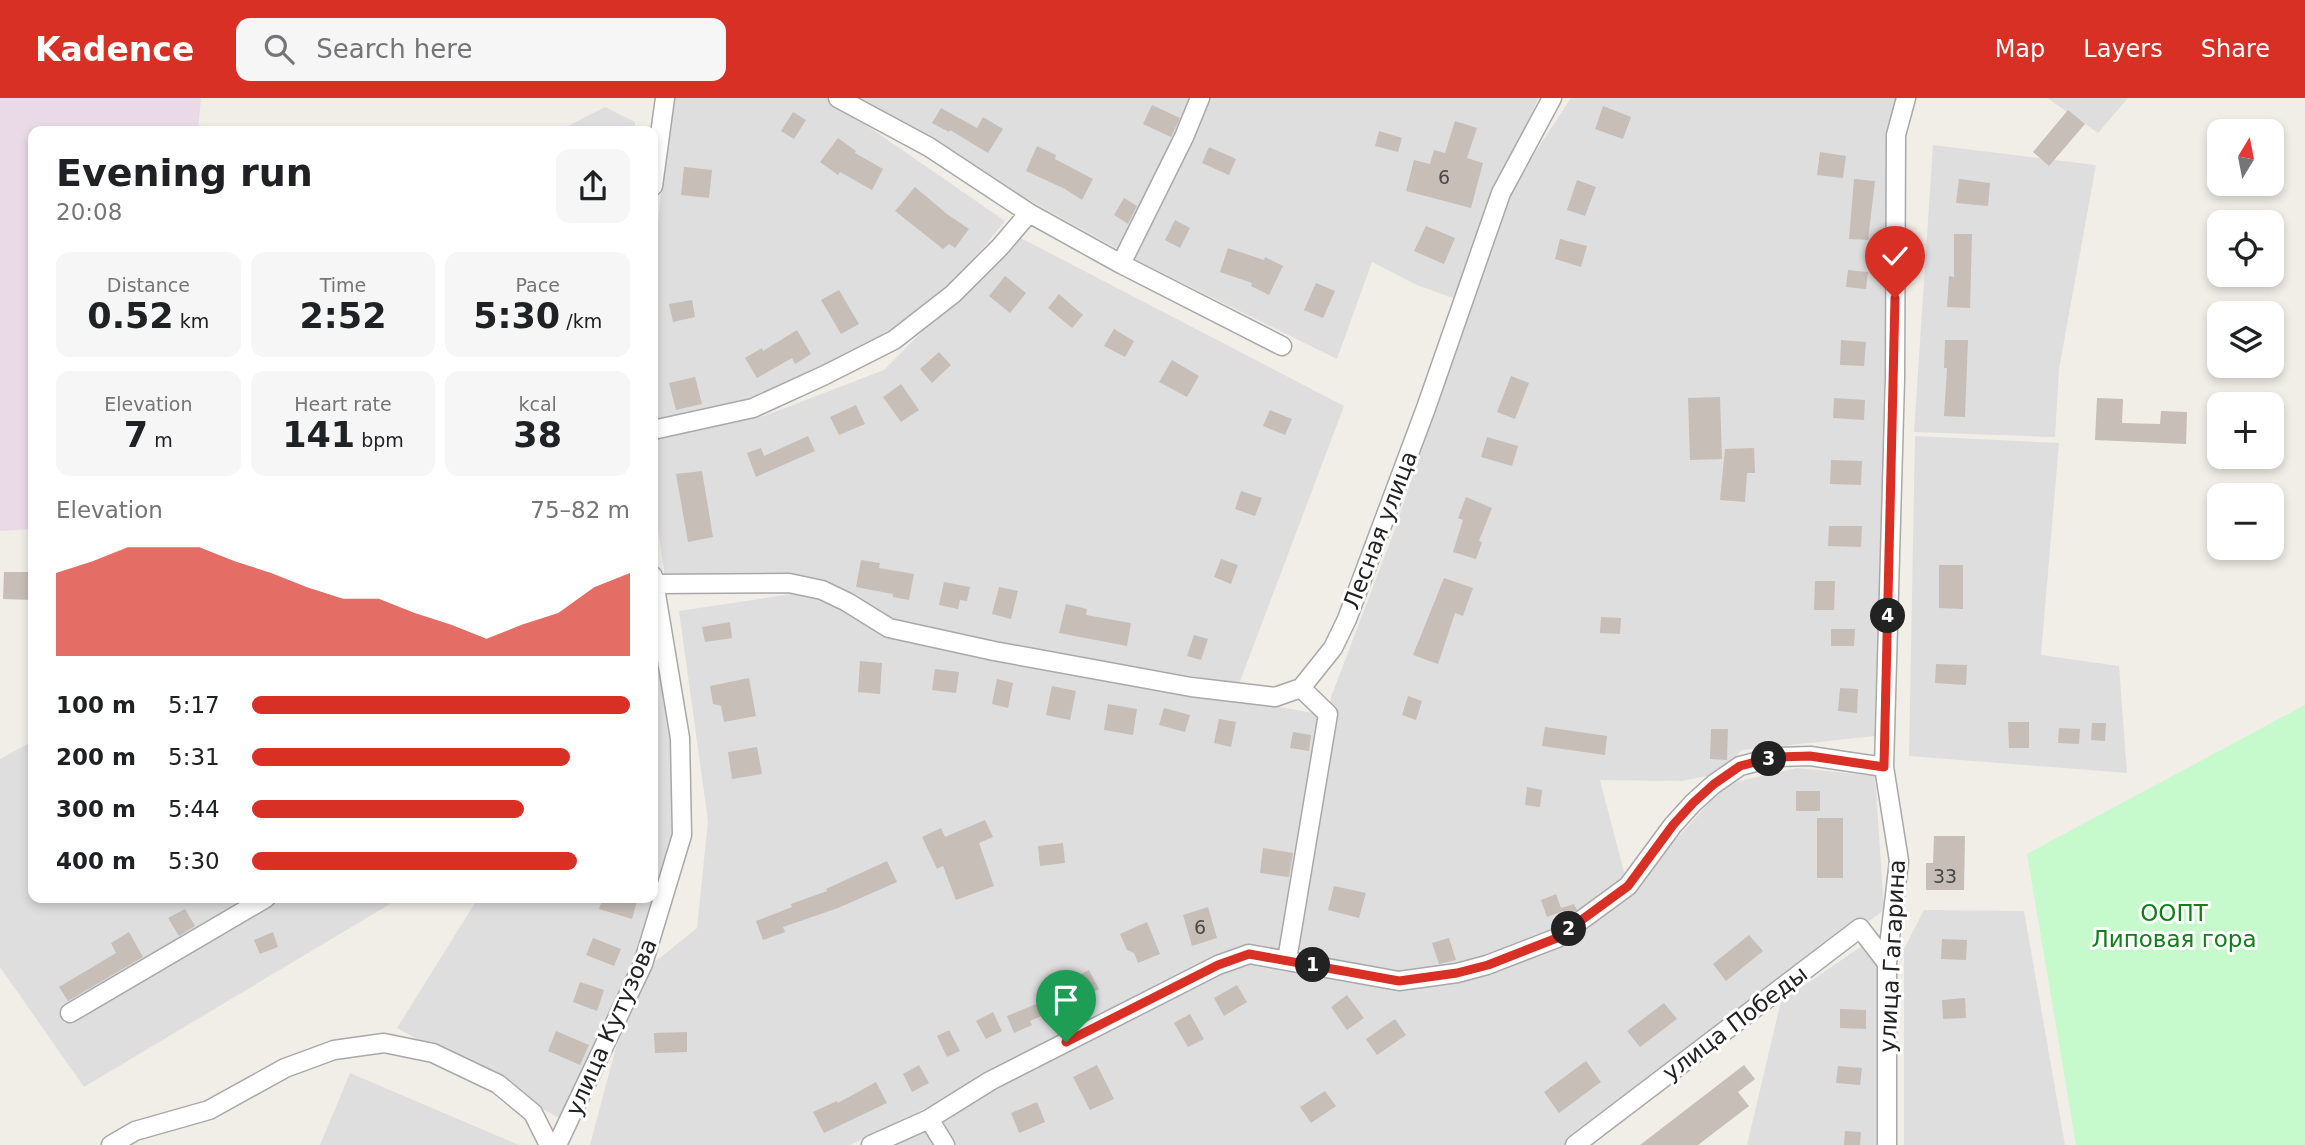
<!DOCTYPE html>
<meta charset="utf-8">
<style>
:root{--surface:#fff;--page:#f6f6f6;--text:#202124;--muted:#757577;--accent:#d93025}
body{margin:0;font-family:"DejaVu Sans",sans-serif;background:var(--page);color:var(--text);height:100vh;display:flex;flex-direction:column;font-size:26px;white-space:nowrap}
*{box-sizing:border-box;margin:0}
p{font-size:23px;color:var(--muted)}
.icon{flex:none;width:38px;height:38px;fill:none;stroke:currentColor;stroke-width:2;stroke-linecap:round;stroke-linejoin:round}
.map{position:relative;flex:1;overflow:hidden}
.panel{position:absolute;left:28px;top:28px;width:630px;height:777px;display:flex;flex-direction:column;background:var(--surface);border-radius:14px;box-shadow:0 4px 10px #0003}
.panel>*{flex:none}
.needle{width:46px;rotate:10deg}
.tools{position:absolute;left:2207px;top:21px;display:grid;gap:14px}
.tools a{display:grid;place-items:center;width:77px;height:77px;border-radius:14px;background:var(--surface);box-shadow:0 4px 10px #0003;font-size:35px}
.pin{position:absolute;display:grid;place-items:center;width:60px;height:60px;color:#fff;margin:-72px -30px;border-radius:50% 50% 50% 0;rotate:-45deg;box-shadow:0 0 7px #0007}
.pin .icon{rotate:45deg}
.km{position:absolute;width:35px;height:35px;margin:-18px;border-radius:50%;background:#222;color:#fff;font-size:19px;line-height:35px;text-align:center}
.round{display:grid;place-items:center;flex:none;width:74px;height:74px;border-radius:14px;background:var(--page)}
.overview{display:flex;align-items:center;justify-content:space-between;height:119px;padding:0 28px}
h1{font-size:38px;font-weight:800;line-height:52px}
.figures{display:grid;grid-template-columns:repeat(3,1fr);gap:10px;height:119px;padding:7px 28px}
.figures div{display:grid;align-content:center;border-radius:14px;background:var(--page);text-align:center}
.figures b{font-size:35px;font-weight:800}
.figures small{font-size:19px;font-weight:400}
.figures p{font-size:19px}
.chart{height:196px;padding:14px 28px}
.chart p{display:flex;justify-content:space-between}
.chart svg{width:100%;height:126px;margin-top:7px;fill:var(--accent);opacity:.7}
ul{padding:0 28px;list-style:none;font-size:23px}
li{display:grid;grid-template-columns:112px 84px 1fr;align-items:center;height:52px}
li i{height:18px;border-radius:9px;background:var(--accent)}
header{display:flex;align-items:center;gap:42px;box-sizing:border-box;height:98px;padding:0 35px;background:var(--accent);color:#fff}
header strong{font-size:33px}
nav{display:flex;gap:38px;margin-inline-start:auto;font-size:24px}
.search{width:490px;height:63px;background:var(--page);display:flex;align-items:center;gap:18px;box-sizing:border-box;padding:0 24px;border-radius:14px;color:var(--muted);font-size:26px}
.map>svg:first-child{display:block}
.residential{fill:#dfdede}
.industrial{fill:#eadae7}
.park{fill:#c6f9cb}
.building{fill:#c6beb7}
.lines{fill:none;stroke-linecap:round;stroke-linejoin:round}
.minor-casing{stroke:#a8a8a8;stroke-width:21}
.minor{stroke:#fff;stroke-width:18}
.route-casing{stroke:#fff;stroke-width:14}
.route{stroke:#d93025;stroke-width:9}
.labels{text-anchor:middle;stroke-width:6;stroke-linejoin:round;paint-order:stroke}
.number-label{font-size:19px;fill:#4a4846}
.street-label{font-size:23px;fill:#212121;stroke:#fff}
.park-label{font-size:23px;fill:#0d8117;stroke:#fff}
</style>
<header>
<strong>Kadence</strong>
<div class="search"><svg class="icon" aria-label="search" viewBox="0 0 24 24"><circle cx="10" cy="10" r="6"/><path d="M15 15l6 6"/></svg>Search here</div>
<nav><a>Map</a><a>Layers</a><a>Share</a></nav>
</header>
<div class="map">
<svg width="2305" height="1047" viewBox="0 0 2305 1047">
<rect width="100%" height="100%" fill="#f1eee8"/>
<path class="residential" d="M674 0H827L1005 123 979 155 934 203 884 238 777 293 653 324V174L664 66Z
M858 0H1195L1121 153 912 37Z
M1207 0H1538L1453 200 1417 187 1372 164 1337 261 1132 160Z
M1571 0H1899L1876 638 1742 652 1717 676 1682 683 1600 682 1626 782 1571 824 1508 854 1454 873 1401 879 1363 873 1294 850 1316 747 1330 642 1331 599 1395 431 1507 97Z
M2047 0H2128L2098 35Z
M605 9 635 24V33H558Z
M1933 47 2096 67 2059 271 2055 339 1914 334Z
M1017 138 1344 308 1239 586 1065 557 904 527 826 485 665 479 653 398V333L764 318 884 272Z
M1915 338 2059 345 2041 557 2119 568 2127 675 1909 658Z
M798 495 822 501 894 540 1319 616 1318 640 1282 853 1216 860 930 1008 850 1047H590L616 949 651 867 697 830 708 723 679 513Z
M653 527 674 658 676 736 647 838 559 1020 397 930 478 800H653Z
M33 643V800H400L84 989 0 869V661Z
M1797 670 1875 678 1884 812 1568 1047H952L934 1017 1246 862 1399 886 1492 872 1630 792 1726 686Z
M1924 812 2024 813 2065 1047H1904V851Z
M1887 831 1886 1047H1747L1781 903Z
M350 975 519 1047H320Z
M923 1028 936 1047H883Z"/>
<path class="industrial" d="M0 0H201L198 33H33V431L0 433Z"/>
<path class="park" d="M2305 607V1047H2076L2027 756Z"/>
<path class="building" d="M1152 7 1180 20 1171 39 1143 26Z
M1603 8 1631 19 1623 41 1595 31Z
M941 10 977 30 983 19 1003 31 988 55 950 32 949 34 932 25Z
M2068 12 2085 26 2049 68 2033 54Z
M793 14 806 22 794 41 781 33Z
M1455 23 1477 30 1467 60 1483 65 1471 110 1406 93 1414 62 1430 66 1434 52 1445 55Z
M1379 33 1402 40 1398 54 1375 48Z
M838 40 856 53 855 55 883 71 872 92 840 74 838 77 820 64Z
M1037 48 1056 57 1055 61 1093 81 1082 102 1065 91 1026 73Z
M1209 49 1236 61 1229 77 1202 65Z
M1820 54 1846 58 1843 80 1817 77Z
M684 69 712 72 709 100 681 97Z
M1854 81 1875 83 1868 142 1849 141Z
M1959 81 1990 85 1988 108 1956 105Z
M1577 82 1596 89 1585 118 1567 112Z
M915 89 947 116 969 131 955 150 949 146 943 151 895 113Z
M1124 100 1137 108 1128 126 1114 117Z
M1175 122 1190 130 1180 150 1165 142Z
M1426 128 1455 140 1444 166 1414 153Z
M1954 136H1972L1970 210 1947 209 1949 178 1954 179Z
M1560 141 1587 148 1581 169 1555 161Z
M1228 150 1264 162 1265 159 1283 168 1269 197 1251 188 1252 185 1220 174Z
M1848 172 1868 174 1866 191 1846 189Z
M1005 178 1026 195 1010 215 989 198Z
M1316 185 1335 193 1323 220 1304 212Z
M839 192 859 226 841 236 821 202Z
M1059 196 1083 217 1072 230 1048 210Z
M692 202 695 219 673 224 669 206Z
M1114 231 1134 243 1125 259 1104 248Z
M797 232 811 256 795 266 792 260 757 280 745 260 762 250 763 253Z
M1841 242 1866 244 1864 268 1840 267Z
M1945 242H1968L1965 319 1944 318 1947 270H1944Z
M939 254 951 267 932 285 920 271Z
M1172 262 1199 278 1187 299 1159 284Z
M1511 278 1529 285 1515 321 1497 314Z
M695 279 702 306 676 312 669 285Z
M901 286 919 312 901 324 883 299Z
M1720 299 1722 361 1690 362 1688 300Z
M1834 300 1865 302 1864 322 1833 320Z
M2097 300 2123 301 2122 325 2160 326 2161 313 2187 314 2186 346 2095 342Z
M856 307 865 326 839 337 830 319Z
M1270 312 1292 321 1285 337 1263 328Z
M808 338 815 353 756 379 747 355 761 350 764 358Z
M1487 339 1518 348 1512 368 1481 359Z
M1754 350 1755 375H1747L1745 404 1720 402 1725 351Z
M1831 362 1862 363 1861 387 1830 386Z
M702 373 713 439 688 444 676 376Z
M1241 393 1262 400 1255 418 1235 411Z
M1466 399 1492 410 1479 443 1482 444 1476 461 1453 454 1463 422 1458 420Z
M1829 428H1862L1861 449 1828 448Z
M1221 461 1238 467 1231 486 1214 479Z
M861 462 880 465 879 470 914 476 909 502 893 499V496L856 489Z
M1939 467H1963V511L1939 510Z
M4 474H33V502L3 501Z
M1444 480 1473 490 1463 518 1455 515 1438 566 1413 557Z
M1815 483H1835L1834 512H1814Z
M944 484 970 489 967 503 960 502 958 511 939 507Z
M999 489 1018 493 1011 521 992 516Z
M1066 506 1087 511 1086 517 1131 525 1127 548 1059 535Z
M1601 519 1621 520 1620 536 1600 535Z
M730 524 732 540 705 544 702 529Z
M1831 531H1855L1854 548H1831Z
M1194 537 1208 541 1201 562 1187 558Z
M860 563 882 565 880 596 858 594Z
M1936 566 1967 567 1966 587 1935 585Z
M935 571 959 574 956 595 932 592Z
M749 580 756 618 724 624 721 608 713 606 710 588Z
M997 581 1013 585 1008 610 992 606Z
M1052 588 1076 593 1070 622 1046 617Z
M1840 590 1858 591 1857 615 1838 613Z
M1408 598 1422 603 1416 622 1402 617Z
M1108 606 1137 611 1133 637 1104 632Z
M1164 610 1190 617 1185 634 1159 627Z
M1219 621 1236 624 1231 649 1214 645Z
M2008 624H2029V650H2009Z
M2092 625H2106L2105 643 2091 642Z
M1545 629 1607 638 1605 657 1542 648Z
M2059 630 2080 631 2079 646 2058 645Z
M1711 631H1728L1727 662 1710 661Z
M1293 634 1311 637 1309 653 1290 650Z
M757 649 762 676 732 681 728 654Z
M1527 689 1542 692 1540 709 1525 707Z
M1796 693H1820V713H1796Z
M1817 720H1843V780H1817Z
M985 722 993 739 979 745 994 788 956 802 943 768 937 771 922 739 941 730 945 739Z
M1934 738H1965L1964 792H1926V765H1933Z
M1063 745 1065 765 1040 768 1038 748Z
M1263 750 1293 755 1289 779 1260 775Z
M887 763 897 784 838 810 783 829 785 834 763 842 756 823 792 809 791 806 827 793 826 791Z
M1334 788 1366 795 1359 820 1328 812Z
M1556 796 1561 810 1574 806 1577 812 1565 820 1563 813 1547 819 1541 802Z
M603 800H638L632 821 599 811Z
M1208 809 1217 840 1192 848 1183 817Z
M185 811 195 828 179 838 168 820Z
M1147 824 1160 856 1138 865 1134 855 1127 852 1120 836Z
M129 834 143 859 68 903 59 889 116 855 111 845Z
M273 834 278 849 260 856 254 842Z
M1749 837 1763 853 1726 883 1713 866Z
M593 840 621 851 614 868 586 857Z
M1449 840 1456 862 1439 866 1432 845Z
M1942 841 1967 842 1966 862 1941 861Z
M1089 872 1099 891 1083 900 1030 923 1032 927 1014 935 1007 918 1046 902 1040 889 1054 884 1056 889Z
M580 884 604 892 597 913 573 904Z
M1237 887 1247 904 1224 918 1214 900Z
M1347 897 1364 920 1347 932 1331 909Z
M1965 900 1966 920 1943 921 1942 902Z
M1664 905 1677 921 1640 949 1627 933Z
M1840 911 1866 912V931L1840 930Z
M993 914 1002 933 986 941 976 923Z
M1190 916 1204 941 1188 949 1174 925Z
M1395 921 1406 937 1377 957 1366 941Z
M949 932 960 953 947 959 937 938Z
M556 933 589 947 580 967 548 953Z
M687 934V954L655 955 654 935Z
M1586 963 1601 984 1559 1015 1544 994Z
M919 967 929 985 912 994 903 976Z
M1097 967 1114 1001 1090 1012 1073 979Z
M1744 967 1755 981 1738 994 1749 1008 1698 1047H1640Z
M1838 968 1862 970 1860 987 1836 985Z
M876 984 887 1005 824 1035 813 1014 837 1003 838 1005Z
M1325 993 1336 1008 1311 1025 1300 1009Z
M1037 1004 1045 1024 1019 1035 1011 1015Z
M1845 1033 1861 1034 1860 1047H1844Z"/>
<g class="lines">
<g class="minor-casing">
<path id="minor" d="M838 0 929 49 1029 115 1121 166 1282 248
M653 88 665 0
M1121 166 1184 39 1200 0
M653 332 753 310 825 277 894 242 953 196 1000 149 1029 115
M654 486 789 485 822 492 847 504 889 530 994 553 1191 589 1275 599 1301 590
M1287 862 1328 616 1301 590 1333 550 1347 521 1426 310 1501 95 1552 0
M70 915 266 800
M929 1021 945 1047
M111 1047 135 1033 209 1012 285 970 334 952 384 945 433 955 498 986 533 1015 549 1047
M557 1047 643 866 682 737 680 640 653 478
M871 1047 929 1021 990 983 1218 867 1249 856 1399 883 1457 875 1487 867 1557 840 1628 788 1673 727 1693 705 1714 686 1740 668 1775 659 1810 658 1884 669
M1575 1047 1860 830 1887 865
M1887 1047V865L1899 763 1884 669 1895 281 1896 37 1906 0"/>
</g>
<use href="#minor" class="minor"/>
</g>
<g class="lines">
<g class="route-casing">
<path id="route" d="M1066 944 1218 867 1249 856 1399 883 1457 875 1488 867 1557 840 1628 788 1673 727 1693 705 1714 686 1740 668 1775 659 1810 658 1884 669 1895 200"/>
</g>
<use href="#route" class="route"/>
</g>
<g class="labels">
<g class="number-label">
<text x="1444" y="86">6</text>
<text x="1945" y="785">33</text>
<text x="1200" y="836">6</text>
</g>
<g class="street-label">
<text transform="translate(1380 432) rotate(-69)" y="8">Лесная улица</text>
<text transform="translate(1892 858) rotate(-87)" y="8">улица Гагарина</text>
<text transform="translate(1735 925) rotate(-37)" y="8">улица Победы</text>
<text transform="translate(611 929) rotate(-66)" y="8">улица Кутузова</text>
</g>
<g class="park-label">
<text x="2174" y="823">ООПТ<tspan x="2174" dy="26">Липовая гора</tspan></text>
</g>
</g>
</svg>
<div class="tools">
<a><svg class="needle" viewBox="-14 -14 28 28"><path d="M0-13l5 13h-10z" fill="#e53935"/><path d="M0 13l5-13h-10z" fill="#757577"/></svg></a>
<a><svg class="icon" aria-label="locate" viewBox="0 0 24 24"><circle cx="12" cy="12" r="6"/><path d="M12 2v4M12 18v4M2 12h4M18 12h4"/></svg></a>
<a><svg class="icon" aria-label="layers" viewBox="0 0 24 24"><path d="M12 4l9 5-9 5-9-5zM3 14l9 5 9-5"/></svg></a>
<a>+</a>
<a>−</a>
</div>
<div class="pin" style="left:1066px;top:944px;background:#1e9e55"><svg class="icon" aria-label="arrive" viewBox="0 0 24 24"><path d="M6 21V4h12l-3 4 3 4H6"/></svg></div>
<div class="pin" style="left:1895px;top:200px;background:#d93025"><svg class="icon" aria-label="check" viewBox="0 0 24 24"><path d="M5 12l5 5 9-10"/></svg></div>
<b class="km" style="left:1313px;top:867px">1</b>
<b class="km" style="left:1569px;top:831px">2</b>
<b class="km" style="left:1769px;top:661px">3</b>
<b class="km" style="left:1888px;top:518px">4</b>
<section class="panel">
<div class="overview"><div><h1>Evening run</h1><p>20:08</p></div><a class="round"><svg class="icon" aria-label="share" viewBox="0 0 24 24"><path d="M12 15V3M7 8l5-5 5 5M5 13v7h14v-7"/></svg></a></div>
<div class="figures">
<div><p>Distance</p><b>0.52<small> km</small></b></div>
<div><p>Time</p><b>2:52</b></div>
<div><p>Pace</p><b>5:30<small> /km</small></b></div>
</div>
<div class="figures">
<div><p>Elevation</p><b>7<small> m</small></b></div>
<div><p>Heart rate</p><b>141<small> bpm</small></b></div>
<div><p>kcal</p><b>38</b></div>
</div>
<div class="chart"><p><span>Elevation</span>75–82 m</p>
<svg viewBox="0 0 160 44" preserveAspectRatio="none"><path d="M0 44V15L10 11L20 6L30 6L40 6L50 11L60 15L70 20L80 24L90 24L100 29L110 33L120 38L130 33L140 29L150 20L160 15V44z"/></svg>
</div>
<ul>
<li><b>100 m</b>5:17<i style="width:100%"></i></li>
<li><b>200 m</b>5:31<i style="width:84%"></i></li>
<li><b>300 m</b>5:44<i style="width:72%"></i></li>
<li><b>400 m</b>5:30<i style="width:86%"></i></li>
</ul>
</section>
</div>
